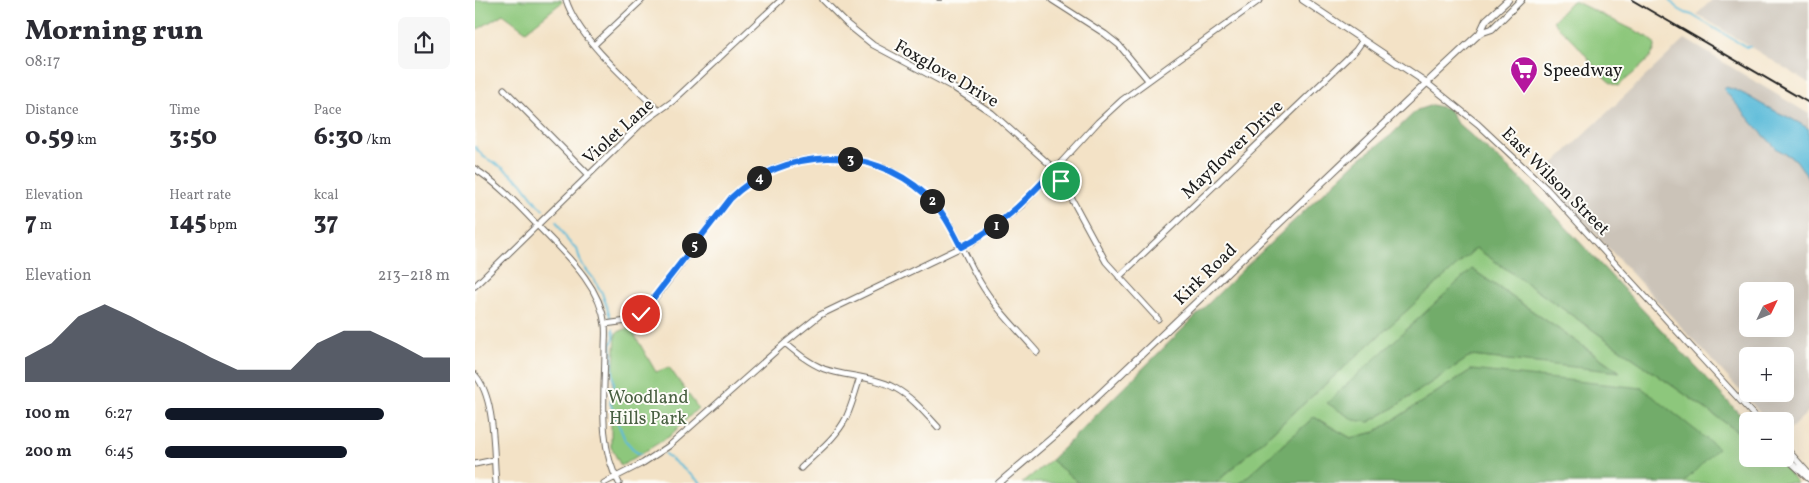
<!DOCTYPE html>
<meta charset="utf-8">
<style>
:root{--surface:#fff;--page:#f7f7f7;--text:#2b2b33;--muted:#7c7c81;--accent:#111827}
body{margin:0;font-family:Vollkorn,serif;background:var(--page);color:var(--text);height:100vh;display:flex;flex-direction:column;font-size:19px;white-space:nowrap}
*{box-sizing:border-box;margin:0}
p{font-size:16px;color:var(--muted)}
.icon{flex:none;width:28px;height:28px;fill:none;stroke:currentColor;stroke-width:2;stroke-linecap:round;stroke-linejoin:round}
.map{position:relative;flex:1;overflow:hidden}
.sheet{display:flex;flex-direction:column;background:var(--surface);width:475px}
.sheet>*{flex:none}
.needle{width:32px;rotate:47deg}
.buttons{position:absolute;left:1264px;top:282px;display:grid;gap:10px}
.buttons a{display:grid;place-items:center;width:55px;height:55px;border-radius:8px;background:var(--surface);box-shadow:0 5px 20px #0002;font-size:25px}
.pin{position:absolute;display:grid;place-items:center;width:42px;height:42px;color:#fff;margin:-21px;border:2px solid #fff;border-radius:50%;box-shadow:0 1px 5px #0007}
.km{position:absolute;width:25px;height:25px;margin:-12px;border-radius:50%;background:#222;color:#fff;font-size:14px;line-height:25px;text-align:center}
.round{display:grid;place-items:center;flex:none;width:52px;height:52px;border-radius:8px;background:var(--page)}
.head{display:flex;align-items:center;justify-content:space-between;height:85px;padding:0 25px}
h1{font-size:28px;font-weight:800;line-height:38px}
.stats{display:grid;grid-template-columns:repeat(3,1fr);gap:8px;height:85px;padding:5px 25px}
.stats div{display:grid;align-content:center}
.stats b{font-size:25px;font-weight:800}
.stats small{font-size:14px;font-weight:400}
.stats p{font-size:14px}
.chart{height:140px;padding:10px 25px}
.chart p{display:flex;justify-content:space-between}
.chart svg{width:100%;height:90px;margin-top:5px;fill:var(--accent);opacity:.7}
ul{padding:0 25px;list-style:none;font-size:16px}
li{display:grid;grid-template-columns:80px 60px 1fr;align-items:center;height:38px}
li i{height:12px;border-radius:6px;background:var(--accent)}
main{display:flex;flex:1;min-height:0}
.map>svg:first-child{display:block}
.industrial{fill:#cbc3b8;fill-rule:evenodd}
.green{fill:#8dc77b;stroke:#54724c;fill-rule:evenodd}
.forest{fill:#72ac6b;stroke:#476444}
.water{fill:#5bbbd9;stroke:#3c6c7a}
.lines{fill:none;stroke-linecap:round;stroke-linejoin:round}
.stream{stroke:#5bbbd9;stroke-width:2}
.minor-casing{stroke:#676158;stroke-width:7}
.tertiary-casing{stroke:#676158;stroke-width:8}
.minor{stroke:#fff;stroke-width:5}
.tertiary{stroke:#fff;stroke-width:6}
.tram{stroke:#1c1c1c;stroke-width:1}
.rail{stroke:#1c1c1c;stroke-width:2}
.route-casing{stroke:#fff;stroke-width:10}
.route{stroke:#1a73e8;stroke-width:6}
.labels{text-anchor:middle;stroke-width:4;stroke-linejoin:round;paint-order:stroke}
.poi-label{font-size:18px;fill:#1c1c1c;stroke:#fdfcf7;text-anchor:start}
.street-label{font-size:18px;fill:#1c1c1c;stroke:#fdfcf7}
.park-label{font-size:18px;fill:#496042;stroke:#fdfcf7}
</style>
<main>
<section class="sheet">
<div class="head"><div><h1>Morning run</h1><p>08:17</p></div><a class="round"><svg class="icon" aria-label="share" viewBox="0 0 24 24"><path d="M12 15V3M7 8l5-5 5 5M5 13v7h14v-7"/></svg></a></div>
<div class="stats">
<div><p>Distance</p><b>0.59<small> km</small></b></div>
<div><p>Time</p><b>3:50</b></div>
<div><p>Pace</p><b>6:30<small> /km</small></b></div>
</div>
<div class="stats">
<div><p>Elevation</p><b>7<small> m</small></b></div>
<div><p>Heart rate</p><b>145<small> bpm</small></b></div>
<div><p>kcal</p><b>37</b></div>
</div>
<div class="chart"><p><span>Elevation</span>213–218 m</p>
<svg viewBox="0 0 160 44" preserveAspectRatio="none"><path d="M0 44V32L10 25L20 12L30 6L40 12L50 19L60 25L70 32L80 38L90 38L100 38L110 25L120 19L130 19L140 25L150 32L160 32V44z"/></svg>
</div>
<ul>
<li><b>100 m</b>6:27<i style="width:77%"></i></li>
<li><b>200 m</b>6:45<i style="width:64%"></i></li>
</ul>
</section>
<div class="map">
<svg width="1334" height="483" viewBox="0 0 1334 483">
<rect width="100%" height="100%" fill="#fdfcf7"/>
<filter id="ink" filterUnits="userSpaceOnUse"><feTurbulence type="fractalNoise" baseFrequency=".02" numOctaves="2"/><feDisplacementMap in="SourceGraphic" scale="10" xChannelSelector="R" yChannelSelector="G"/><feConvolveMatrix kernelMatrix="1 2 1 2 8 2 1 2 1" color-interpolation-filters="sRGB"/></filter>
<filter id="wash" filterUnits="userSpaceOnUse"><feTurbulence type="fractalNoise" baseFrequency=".0096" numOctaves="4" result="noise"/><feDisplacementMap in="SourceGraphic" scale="20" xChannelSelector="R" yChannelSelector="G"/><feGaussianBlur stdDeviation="1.12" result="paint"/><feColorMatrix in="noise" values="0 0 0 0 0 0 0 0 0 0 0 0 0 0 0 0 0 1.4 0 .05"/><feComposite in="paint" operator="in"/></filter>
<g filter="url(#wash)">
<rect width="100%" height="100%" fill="#f3e2c6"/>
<path class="industrial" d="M1237 0H1334V83L1222 14Z
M1210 39 1334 114V411L1310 434V421H1293L1066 175ZM1272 291H1310V329H1272ZM1272 356H1310V394H1272Z"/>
<path class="green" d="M0 0H86L87 2 51 31 28 14 0 31Z
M1099 1 1173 37C1176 40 1180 43 1180 47 1179 59 1152 78 1143 86 1130 84 1111 54 1101 44 1094 36 1085 29 1078 21L1095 3Z
M1001 248 1272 438V459H1303L1322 483H1208L1243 448 996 370 900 432 876 438 839 417 765 483H741ZM997 269 1144 371 996 356 915 410 894 422Z
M155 327 181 372 194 367 223 408 195 436 146 466 136 447V414L141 333Z
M576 460 604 483H547Z"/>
<path class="forest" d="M957 105 974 109 981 122 1047 180 1272 422V438L1001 248 741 483H604L576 460 765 272 884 159 915 136 942 110Z
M997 269 1145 372 996 356 915 410 894 422 879 420 852 403Z
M996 370 1167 388 1243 448 1208 483H765L839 417 876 438 900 432Z"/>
<path class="water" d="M1250 87C1266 90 1278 100 1292 107 1308 115 1319 119 1334 129V179L1321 160 1302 149 1281 127 1249 90Z"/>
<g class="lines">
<path class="stream" d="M1195 0C1200 8 1208 13 1217 15L1271 47H1275
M0 147 9 157 28 168 46 182 63 205 68 209
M81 221 93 241 102 249 106 263 118 278 127 293 136 319
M138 329 139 337 136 345 139 384 135 403 150 440 161 452 166 454
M190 454 226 483"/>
</g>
</g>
<g filter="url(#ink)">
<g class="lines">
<g class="minor-casing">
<path id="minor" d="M91 0C104 40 154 81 184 111
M348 0 372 24 398 45 479 88 517 113 574 164 587 181 631 262 683 319
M577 0 630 34 644 45 673 80
M119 45 167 0
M952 83 1003 124 1071 188 1284 421
M29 89 114 175
M0 169C25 185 45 207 65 228 91 255 125 285 130 325 131 332 130 340 130 348 130 391 122 445 144 483
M644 277 881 50 888 40
M0 286 166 124 198 101 306 0
M130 324 152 321 166 314C191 287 211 256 233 227 243 215 251 203 262 192 317 143 407 147 457 201 479 224 489 255 505 282 520 308 543 330 562 352
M310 343C322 353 334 363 349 369 372 377 398 376 420 388 437 397 450 413 463 427
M0 375C21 398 18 452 21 483
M1310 447 1334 474
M1310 457 1334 479
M0 464 19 460
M326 468C342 452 361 438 371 418 377 405 381 390 385 377
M129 483 168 463 194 446 310 343 345 315 499 241 536 214 548 204 623 122 647 100 785 0"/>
</g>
<g class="tertiary-casing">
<path id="tertiary" d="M828 0 952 83
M1005 33 1011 20 1033 0
M524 483 584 432 627 392 959 76 1005 33 1017 29 1046 0"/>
</g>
<use href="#minor" class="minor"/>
<use href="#tertiary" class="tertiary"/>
<path class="tram" d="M462 0H467"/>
<path class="rail" d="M1157 0 1334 103"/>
</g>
</g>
<g class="lines" filter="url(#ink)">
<g class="route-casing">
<path id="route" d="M166 314 256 198C309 147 395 144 450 194 467 209 476 227 486 247 524 228 551 200 579 170L586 181"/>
</g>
<use href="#route" class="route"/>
</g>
<defs>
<g id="supermarket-pin" transform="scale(1.4375)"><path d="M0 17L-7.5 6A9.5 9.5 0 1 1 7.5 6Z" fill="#b5179e" stroke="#fdfcf7"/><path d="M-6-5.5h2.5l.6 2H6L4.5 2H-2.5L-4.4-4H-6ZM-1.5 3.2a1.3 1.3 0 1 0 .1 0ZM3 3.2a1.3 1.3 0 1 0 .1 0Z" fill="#fff"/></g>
</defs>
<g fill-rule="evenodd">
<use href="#supermarket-pin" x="1049" y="70"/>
</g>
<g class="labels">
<g class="poi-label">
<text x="1068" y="76">Speedway</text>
</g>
<g class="street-label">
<text transform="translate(472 73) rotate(30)" y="6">Foxglove Drive</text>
<text transform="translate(143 131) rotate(-42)" y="6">Violet Lane</text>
<text transform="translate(757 149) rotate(-44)" y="6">Mayflower Drive</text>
<text transform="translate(1081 181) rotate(45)" y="6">East Wilson Street</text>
<text transform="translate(730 274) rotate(-44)" y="6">Kirk Road</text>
</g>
<g class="park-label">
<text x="173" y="403">Woodland<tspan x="173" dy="21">Hills Park</tspan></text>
</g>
</g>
</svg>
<div class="buttons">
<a><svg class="needle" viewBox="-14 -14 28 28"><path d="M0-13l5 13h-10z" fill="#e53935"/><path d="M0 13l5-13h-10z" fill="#7c7c81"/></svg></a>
<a>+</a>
<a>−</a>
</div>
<div class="pin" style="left:586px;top:181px;background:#1e9e55"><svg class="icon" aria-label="arrive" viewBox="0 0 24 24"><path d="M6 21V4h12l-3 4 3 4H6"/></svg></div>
<div class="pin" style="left:166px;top:314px;background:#d93025"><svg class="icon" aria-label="check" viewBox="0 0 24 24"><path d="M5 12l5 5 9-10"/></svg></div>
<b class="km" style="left:521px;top:226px">1</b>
<b class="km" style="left:457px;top:201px">2</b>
<b class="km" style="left:375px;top:159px">3</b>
<b class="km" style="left:284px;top:178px">4</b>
<b class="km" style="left:219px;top:245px">5</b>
</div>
</main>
